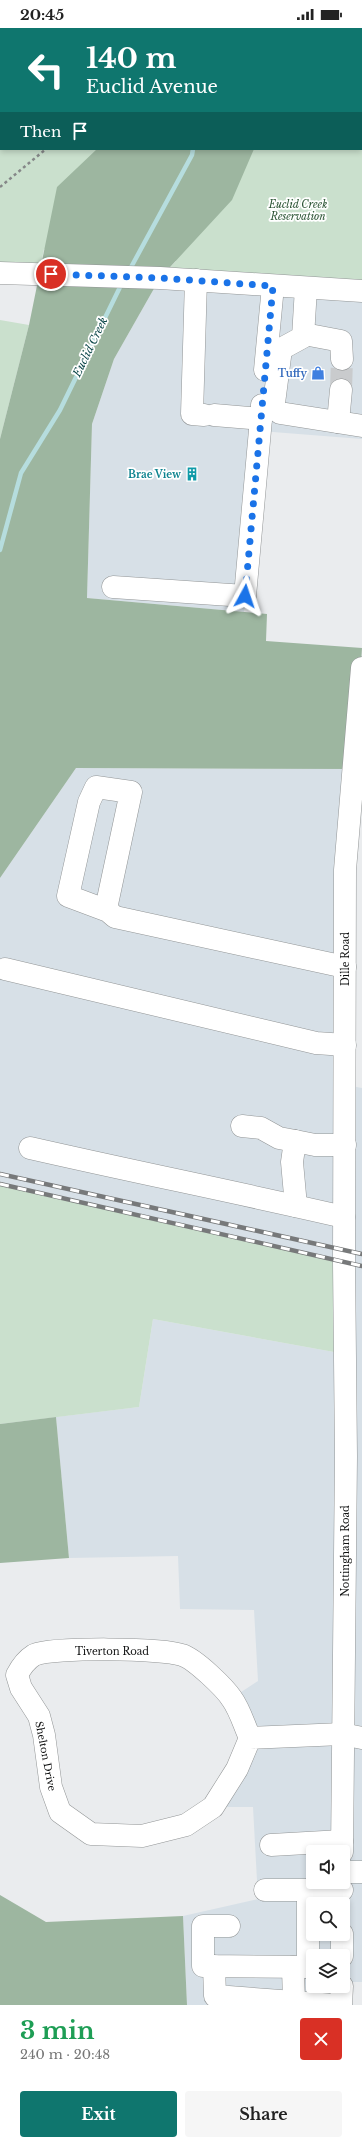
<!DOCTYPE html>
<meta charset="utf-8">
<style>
:root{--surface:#fff;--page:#f6f6f6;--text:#222;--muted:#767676;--accent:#0f766e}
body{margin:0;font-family:"Libre Baskerville",serif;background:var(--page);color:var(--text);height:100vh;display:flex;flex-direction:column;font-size:15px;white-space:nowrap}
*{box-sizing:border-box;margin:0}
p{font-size:13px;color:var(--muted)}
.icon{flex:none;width:22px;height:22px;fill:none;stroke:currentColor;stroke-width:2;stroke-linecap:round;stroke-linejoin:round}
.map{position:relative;height:1977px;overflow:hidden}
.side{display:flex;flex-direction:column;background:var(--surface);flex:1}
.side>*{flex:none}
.guide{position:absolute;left:0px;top:0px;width:362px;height:122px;box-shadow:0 2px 6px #0003;background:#0f766e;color:#fff;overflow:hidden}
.tools{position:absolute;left:306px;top:1817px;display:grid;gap:8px}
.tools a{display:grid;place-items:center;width:44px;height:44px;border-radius:4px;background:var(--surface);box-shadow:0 2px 6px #0003;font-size:20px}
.pin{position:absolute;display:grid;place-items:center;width:34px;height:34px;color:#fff;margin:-17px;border:2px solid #fff;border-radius:50%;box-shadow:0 1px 4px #0007}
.me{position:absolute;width:44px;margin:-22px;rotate:5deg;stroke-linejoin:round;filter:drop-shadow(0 0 3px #0008)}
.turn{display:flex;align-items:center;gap:14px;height:84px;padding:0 20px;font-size:18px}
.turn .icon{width:52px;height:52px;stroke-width:2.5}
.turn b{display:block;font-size:28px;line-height:34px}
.then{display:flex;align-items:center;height:38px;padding:0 20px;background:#0003;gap:8px;font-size:15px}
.round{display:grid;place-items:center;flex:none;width:42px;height:42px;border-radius:4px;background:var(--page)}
.head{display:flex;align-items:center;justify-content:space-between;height:68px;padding:0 20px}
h1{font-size:24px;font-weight:700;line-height:30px;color:#1e9e55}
.action{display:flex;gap:8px;margin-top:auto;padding:8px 20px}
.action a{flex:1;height:46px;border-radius:4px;background:var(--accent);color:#fff;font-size:16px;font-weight:700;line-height:46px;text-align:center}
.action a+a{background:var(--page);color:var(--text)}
.status{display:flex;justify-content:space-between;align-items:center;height:28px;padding:0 20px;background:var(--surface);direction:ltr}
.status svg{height:11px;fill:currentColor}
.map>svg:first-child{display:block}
</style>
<div class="status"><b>20:45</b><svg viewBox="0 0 49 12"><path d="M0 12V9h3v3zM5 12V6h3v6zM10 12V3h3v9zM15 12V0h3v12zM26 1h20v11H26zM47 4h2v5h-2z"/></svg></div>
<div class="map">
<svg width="362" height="1977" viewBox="0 0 362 1977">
<rect width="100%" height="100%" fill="#eaecee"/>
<g fill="#d7e0e7" fill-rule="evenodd">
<polygon points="160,250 362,263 362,411 260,403 244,584 87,570 92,396 114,331"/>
<path d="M76 740 354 741 346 1057 362 1060V1954H343V1928H313V1958H342L341 1977H187L183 1888 258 1871 253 1779H213L250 1710 232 1670 258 1653 254 1582 180 1581 178 1528 69 1530 56 1389 139 1379 153 1291 345 1326 344 1234 0 1156V850ZM313 1824H343V1854H313ZM313 1876H343V1906H313Z"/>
</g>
<g fill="#cae0cd" fill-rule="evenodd">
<path d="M0 0H362V263L160 250 176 233 44 221 39 246 0 245ZM1 1H361V121H1Z"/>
<polygon points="0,292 29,297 0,411"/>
<polygon points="0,1156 344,1234 345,1326 153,1291 139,1379 0,1396"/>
</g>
<g fill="#9db6a0">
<polygon points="83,0 249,0 249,1 84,1"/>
<polygon points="97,121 254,121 232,172 160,250 114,331 92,396 87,570 267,586 266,613 362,620 354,741 76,740 0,850 0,411 29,297 57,159"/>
<polygon points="56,1389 69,1530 0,1535 0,1396"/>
<polygon points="0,1867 46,1894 183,1888 187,1977 0,1977"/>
</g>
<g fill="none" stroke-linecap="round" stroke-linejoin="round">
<g stroke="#b6ddde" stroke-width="4.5">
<polyline points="166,0 167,1"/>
<polyline points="129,243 192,127 193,121"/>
<polyline points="0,522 21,445 60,382 122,255"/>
</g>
<polyline stroke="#c9cbcd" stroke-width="22" stroke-dasharray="22 11" stroke-linecap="butt" points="341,362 342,331"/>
<g stroke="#929596" stroke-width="23">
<g id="minor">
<polyline points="196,252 192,386 204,387"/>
<polyline points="306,260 303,309 281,321 274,375 275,381 280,385 362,398"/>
<polyline points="304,306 341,313 342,331"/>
<polyline points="265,342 273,258"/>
<polyline points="214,387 261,391 262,377"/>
<polyline points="338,394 341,362"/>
<polyline points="113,559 245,568 261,391"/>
<polyline points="108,883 68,868 89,774 96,759 131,764 107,876 108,883 115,889 345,939"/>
<polyline points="5,941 316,1015 345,1017"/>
<polyline points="242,1098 261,1100 279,1110 295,1113"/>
<path d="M30 1120C135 1144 240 1165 344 1189"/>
<polyline points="296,1178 292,1134 295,1113 315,1117 345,1117"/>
<path d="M250 1710 237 1741 213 1779 186 1797 142 1808 91 1806 60 1784 51 1759 44 1707 39 1688 21 1660 17 1647C21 1639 26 1632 34 1627 53 1619 163 1620 182 1627 195 1631 225 1660 232 1671 240 1682 244 1697 250 1710L342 1706 362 1710"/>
<polyline points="271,1817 342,1813"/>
<polyline points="342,1824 346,1428 344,1234 345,842 362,640"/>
<polyline points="343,1844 362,1844"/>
<polyline points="265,1862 342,1862"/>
<polyline points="229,1898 203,1898 203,1938 313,1939"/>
<polyline points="342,1928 342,1906"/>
<polyline points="214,1938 215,1968 335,1977"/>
<polyline points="293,1939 294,1975"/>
<polyline points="308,1939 308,1862"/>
<polyline points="341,1977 342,1958"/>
</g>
</g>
<g stroke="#929596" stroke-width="23">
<polyline id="major" points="0,245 160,250 362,263"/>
</g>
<g stroke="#858788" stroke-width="2.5" stroke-dasharray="3 3" stroke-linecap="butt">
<polyline points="55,0 55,1"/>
<polyline points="0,159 46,121"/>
</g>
<use href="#minor" stroke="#fff" stroke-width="22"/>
<use href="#major" stroke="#fff" stroke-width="22"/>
<g stroke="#77797a" stroke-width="4.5">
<g id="rail">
<polyline points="0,1146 362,1226"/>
<polyline points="0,1156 362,1238"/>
</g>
</g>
<use href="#rail" stroke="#fff" stroke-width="3" stroke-dasharray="9" stroke-linecap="butt"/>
</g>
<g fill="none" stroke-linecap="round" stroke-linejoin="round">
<polyline stroke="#1a73e8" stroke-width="7" stroke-dasharray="0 12.6" points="51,246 160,250 273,258 245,568"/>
</g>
<defs>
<g id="shop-bare" transform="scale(1.08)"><path d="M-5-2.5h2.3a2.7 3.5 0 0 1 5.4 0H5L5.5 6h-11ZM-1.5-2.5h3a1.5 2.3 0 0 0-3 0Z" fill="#3f7fe0" stroke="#fff" stroke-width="2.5" paint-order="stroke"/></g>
<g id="building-bare" transform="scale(1.08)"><path d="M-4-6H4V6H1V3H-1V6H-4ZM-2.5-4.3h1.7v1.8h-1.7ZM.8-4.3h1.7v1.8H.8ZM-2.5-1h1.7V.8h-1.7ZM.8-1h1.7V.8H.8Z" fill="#0f9aa8" stroke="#fff" stroke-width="2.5" paint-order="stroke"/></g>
</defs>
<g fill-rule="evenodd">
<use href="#shop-bare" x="318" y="345"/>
<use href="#building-bare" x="192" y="446"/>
</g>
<g text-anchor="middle" stroke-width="3.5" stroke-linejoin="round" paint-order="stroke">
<g font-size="10" font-style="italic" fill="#2a5333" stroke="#fff">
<text x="298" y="180">Euclid Creek<tspan x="298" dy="12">Reservation</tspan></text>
</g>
<g font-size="10" font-weight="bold" fill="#366cbe" stroke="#fff" text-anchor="end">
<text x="307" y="349">Tuffy</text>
</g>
<g font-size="10" font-weight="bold" fill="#0d838f" stroke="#fff" text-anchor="end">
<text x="181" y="450">Brae View</text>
</g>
<g font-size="10" fill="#101111" stroke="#fff">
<text transform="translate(345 931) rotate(-90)" y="4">Dille Road</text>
<text transform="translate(345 1523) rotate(-90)" y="4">Nottingham Road</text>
<text x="112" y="1627">Tiverton Road</text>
<text transform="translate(46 1728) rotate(79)" y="4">Shelton Drive</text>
</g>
<g font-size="11" font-style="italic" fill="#0c4749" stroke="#fff">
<text transform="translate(90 319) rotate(-64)" y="4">Euclid Creek</text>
</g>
</g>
</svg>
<div class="tools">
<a><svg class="icon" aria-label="sound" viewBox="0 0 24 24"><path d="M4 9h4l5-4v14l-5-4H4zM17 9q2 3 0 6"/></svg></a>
<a><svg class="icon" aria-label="search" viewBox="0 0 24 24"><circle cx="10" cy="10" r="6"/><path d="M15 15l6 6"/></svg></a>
<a><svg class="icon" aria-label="layers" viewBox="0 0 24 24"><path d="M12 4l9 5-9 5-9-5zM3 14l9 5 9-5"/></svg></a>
</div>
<div class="pin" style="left:51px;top:246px;background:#d93025"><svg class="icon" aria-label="arrive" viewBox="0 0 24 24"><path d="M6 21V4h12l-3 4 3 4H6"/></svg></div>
<svg class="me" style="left:245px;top:568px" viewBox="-20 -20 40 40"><path d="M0-17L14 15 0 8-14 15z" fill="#1a73e8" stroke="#fff" stroke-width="4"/></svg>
<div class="guide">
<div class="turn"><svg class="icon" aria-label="left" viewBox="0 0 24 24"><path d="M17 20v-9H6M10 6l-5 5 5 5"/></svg><div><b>140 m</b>Euclid Avenue</div></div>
<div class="then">Then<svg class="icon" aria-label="arrive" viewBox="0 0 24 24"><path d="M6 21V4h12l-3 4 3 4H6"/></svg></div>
</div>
</div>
<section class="side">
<div class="head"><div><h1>3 min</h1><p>240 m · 20:48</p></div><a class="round" style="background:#d93025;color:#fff"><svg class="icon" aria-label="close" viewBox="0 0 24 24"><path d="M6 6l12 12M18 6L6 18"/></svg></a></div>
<div class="action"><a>Exit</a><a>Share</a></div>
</section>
